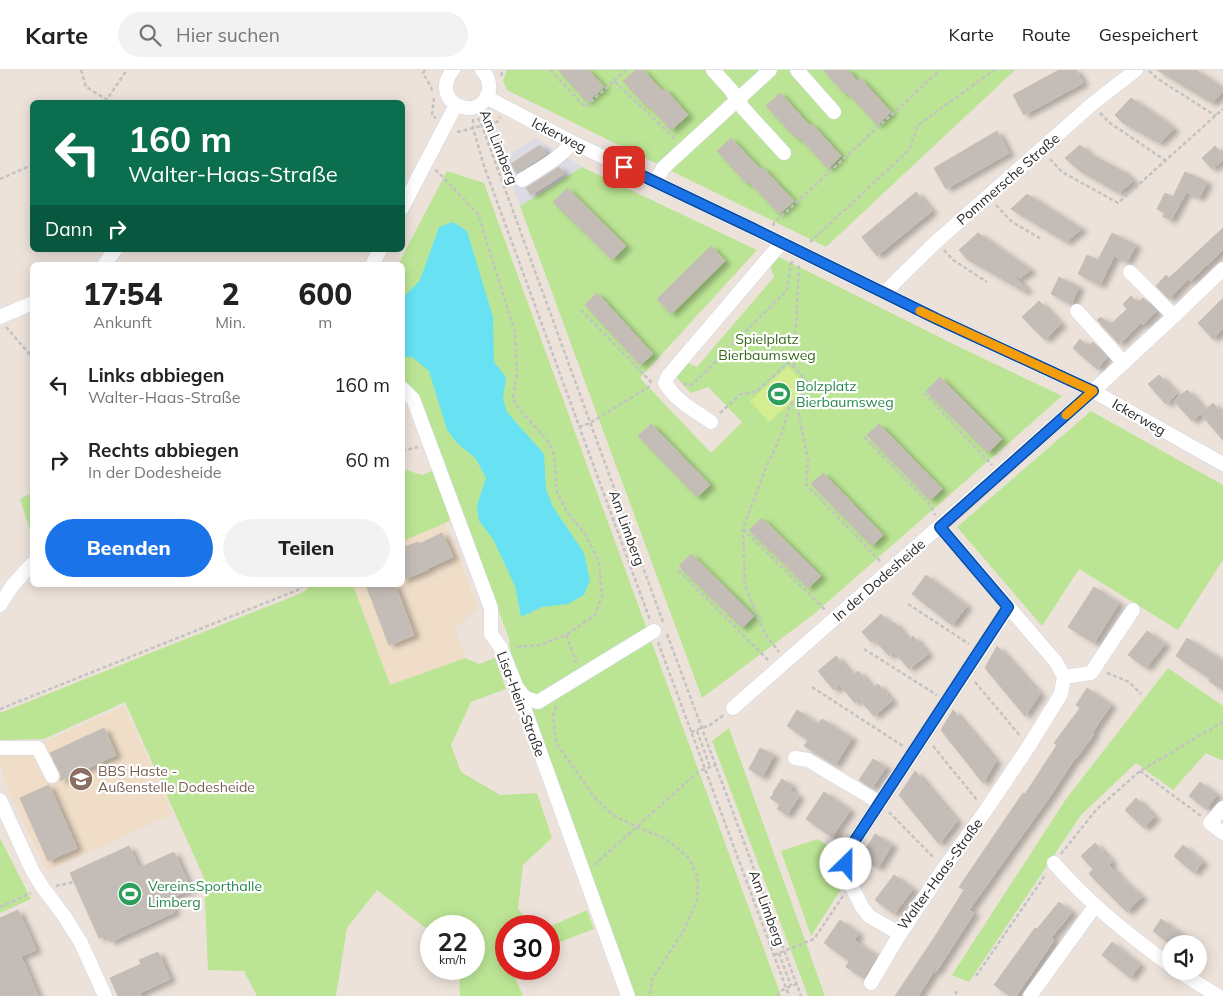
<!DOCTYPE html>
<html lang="de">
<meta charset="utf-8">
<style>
:root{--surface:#fff;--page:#f2f2f2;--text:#222;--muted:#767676;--line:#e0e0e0;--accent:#1a73e8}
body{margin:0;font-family:Mulish,sans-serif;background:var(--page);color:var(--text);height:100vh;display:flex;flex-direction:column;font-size:19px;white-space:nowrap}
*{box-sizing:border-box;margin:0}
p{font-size:16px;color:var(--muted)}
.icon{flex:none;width:28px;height:28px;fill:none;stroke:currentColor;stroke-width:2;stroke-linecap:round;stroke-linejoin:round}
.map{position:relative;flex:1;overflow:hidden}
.details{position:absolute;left:30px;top:192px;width:375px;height:325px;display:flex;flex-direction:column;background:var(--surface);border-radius:8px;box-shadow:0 2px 12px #0003}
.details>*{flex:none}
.hud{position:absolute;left:30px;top:30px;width:375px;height:152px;border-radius:8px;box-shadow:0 2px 12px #0003;background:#0b6e4f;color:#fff;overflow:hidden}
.buttons{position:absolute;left:1162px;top:865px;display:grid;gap:10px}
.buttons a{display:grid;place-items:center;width:45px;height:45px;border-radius:50%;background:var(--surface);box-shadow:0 2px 12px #0003;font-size:25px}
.speed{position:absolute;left:420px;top:845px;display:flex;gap:10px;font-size:25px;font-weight:700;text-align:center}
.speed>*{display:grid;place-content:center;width:65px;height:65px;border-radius:50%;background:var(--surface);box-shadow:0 2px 12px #0003;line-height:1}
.speed small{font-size:12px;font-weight:400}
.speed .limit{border:8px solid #d22;background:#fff;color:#111}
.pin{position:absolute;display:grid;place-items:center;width:42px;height:42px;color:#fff;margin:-21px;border-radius:10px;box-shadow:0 2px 8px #0006}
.me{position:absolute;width:55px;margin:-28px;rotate:23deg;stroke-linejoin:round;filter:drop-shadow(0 0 4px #0008)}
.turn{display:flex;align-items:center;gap:18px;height:105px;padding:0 15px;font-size:22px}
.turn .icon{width:65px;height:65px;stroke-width:2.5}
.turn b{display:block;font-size:35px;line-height:42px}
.then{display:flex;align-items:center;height:48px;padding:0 15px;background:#0003;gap:10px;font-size:19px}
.eta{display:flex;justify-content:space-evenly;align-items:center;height:85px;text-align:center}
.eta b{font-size:30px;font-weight:800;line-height:35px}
.cta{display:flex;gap:10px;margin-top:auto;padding:10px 15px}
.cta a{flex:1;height:58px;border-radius:30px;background:var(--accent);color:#fff;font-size:20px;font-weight:800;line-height:58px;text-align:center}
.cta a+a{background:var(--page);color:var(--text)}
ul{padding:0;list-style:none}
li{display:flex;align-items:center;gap:15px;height:75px;padding:0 15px}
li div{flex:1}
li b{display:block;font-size:19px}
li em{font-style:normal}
header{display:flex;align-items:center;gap:30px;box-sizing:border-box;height:70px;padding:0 25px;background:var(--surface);border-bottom:1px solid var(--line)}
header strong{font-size:24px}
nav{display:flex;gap:28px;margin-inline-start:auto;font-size:18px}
.search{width:350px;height:45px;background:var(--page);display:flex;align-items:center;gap:12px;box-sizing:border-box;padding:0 18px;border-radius:28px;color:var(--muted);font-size:19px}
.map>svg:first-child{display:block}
</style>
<header>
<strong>Karte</strong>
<div class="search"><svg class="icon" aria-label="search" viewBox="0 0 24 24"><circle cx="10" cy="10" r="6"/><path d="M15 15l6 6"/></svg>Hier suchen</div>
<nav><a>Karte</a><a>Route</a><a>Gespeichert</a></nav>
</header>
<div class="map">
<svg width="1223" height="926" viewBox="0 0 1223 926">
<defs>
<filter id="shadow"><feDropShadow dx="5.5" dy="3" stdDeviation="2.5" flood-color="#0004"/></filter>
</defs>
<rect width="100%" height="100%" fill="#ece2da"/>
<polygon fill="#dcdbe4" points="535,68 582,97 520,136 503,89"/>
<g fill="#efddc8">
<polygon points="445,452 478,538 455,558 465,588 390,616 353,515 402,515 403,471"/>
<polygon points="124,636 173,744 47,801 10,724 0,694 0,672 44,672"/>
</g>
<g fill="#bbe594">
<polygon points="507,0 1015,0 826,177 773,151 507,20 503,11"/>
<polygon points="582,97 757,180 640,308 711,383 742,352 708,317 691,323 676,307 688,293 697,297 774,207 770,196 779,187 949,272 1062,326 814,544 702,628 520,136"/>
<polygon points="447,101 484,113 781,926 633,926 510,582 509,569 463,443 445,453 403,471 403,399 422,405 446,395 417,324 403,310 402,195 398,195"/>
<polygon points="1091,341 1223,415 1223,490 1178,560 1079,499 1042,556 957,457"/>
<polygon points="32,423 32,459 30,460 20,429"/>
<polygon points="310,515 353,515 390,615 465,588 479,594 495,588 506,619 471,632 451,675 461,702 500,725 537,723 552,768 523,795 518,839 529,853 537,856 506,856 506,899 511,899 523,926 460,926 459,899 474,899 474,856 431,856 431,862 377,820 347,858 336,926 257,926 244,901 208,900 204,808 125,632 44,669 0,670 0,643 304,522"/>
<polygon points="1168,598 1223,636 1223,691 1206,683 1173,720 1136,693 1081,745 969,912 952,905 1066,729"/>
<polygon points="729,658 825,926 808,926 712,671"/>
<polygon points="0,768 31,829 0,843"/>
<polygon points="818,769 834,781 842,818 811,866 781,781"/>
<polygon points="587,840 594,859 549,876 549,857"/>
</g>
<polygon fill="#d3ed8f" points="788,296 808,317 769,352 750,331"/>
<polygon fill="#68e2f3" points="453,152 467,161 493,247 494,292 506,307 503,329 507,342 544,384 546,419 553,437 584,483 590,510 584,525 568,534 542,537 521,547 515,516 493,469 479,451 477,435 486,408 476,389 457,373 447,360 429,301 412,287 403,287 403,228 420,210 439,157"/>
<g fill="#c4bcb7" stroke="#c7beb4" filter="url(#shadow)">
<polygon points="558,0 588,0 604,17 587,32"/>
<polygon points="636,0 643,0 662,21 665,19 688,45 671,60 648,35 647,37 623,11"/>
<polygon points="823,0 848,0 857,11 860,8 891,42 877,55 847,22 845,24"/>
<polygon points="1059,0 1076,0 1083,13 1024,45 1013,25"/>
<polygon points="1157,0 1196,0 1223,18 1223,22 1212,33"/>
<polygon points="780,23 810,56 812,54 841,86 828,99 799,67 797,69 766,36"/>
<polygon points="1131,28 1162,49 1174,59 1159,73 1123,53 1115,45"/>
<polygon points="997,61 1009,83 946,119 934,98"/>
<polygon points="731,68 760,99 762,97 794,131 779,144 749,112 747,114 717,81"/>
<polygon points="540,75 546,84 517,103 511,94"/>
<polygon points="1080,75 1090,84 1124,102 1133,111 1119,123 1080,101 1065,88"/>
<polygon points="1215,76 1223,85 1223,90 1212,99 1202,88"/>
<polygon points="559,97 564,104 531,125 526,118"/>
<polygon points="1185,102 1207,112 1199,128 1186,122 1171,150 1163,147 1165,143 1157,139 1165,123 1173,127"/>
<polygon points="567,118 626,176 612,190 553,132"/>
<polygon points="916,122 932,141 877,186 862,167"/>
<polygon points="1027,124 1082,159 1066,172 1011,139"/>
<polygon points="1223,158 1223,180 1190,211 1188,209 1169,229 1156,216 1166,205 1169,208"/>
<polygon points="978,163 1031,200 1020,208 1013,205 1027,219 1025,222 967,189 959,180"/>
<polygon points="1112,163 1136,175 1127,192 1114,186 1100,215 1078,204 1087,185 1098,190"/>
<polygon points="711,176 725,191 671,244 657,229"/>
<polygon points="1059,207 1079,217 1071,234 1051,224"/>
<polygon points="597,223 653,284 640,295 585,235"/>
<polygon points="1131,226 1138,233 1143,228 1157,241 1143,255 1141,253 1119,274 1097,250 1101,247 1110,255 1127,239 1123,234"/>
<polygon points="1223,228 1223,259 1213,269 1198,253"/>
<polygon points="1039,231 1061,254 1045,270 1022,247"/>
<polygon points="1080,269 1088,277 1093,272 1107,287 1097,299 1073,278"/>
<polygon points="1159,305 1177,324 1166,334 1148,314"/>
<polygon points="940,307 1002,369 988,383 926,321"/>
<polygon points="1187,320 1205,340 1192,351 1174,331"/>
<polygon points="1213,333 1223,345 1223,370 1201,344"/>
<polygon points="651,354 710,415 697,427 638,366"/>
<polygon points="879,354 942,419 930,430 867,365"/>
<polygon points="823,403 883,465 872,476 811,414"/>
<polygon points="762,448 821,506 808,518 749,460"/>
<polygon points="442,463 453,487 428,498 429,499 402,510 402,478 418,472 419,474"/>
<polygon points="691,484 754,546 742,558 679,496"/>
<polygon points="926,505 967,536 952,555 912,524"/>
<polygon points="366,515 395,515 414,565 389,575"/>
<polygon points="1094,517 1119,533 1094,573 1068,557"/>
<polygon points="881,544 891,555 894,552 908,570 913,566 928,584 909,599 894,582 889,586 874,569 871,572 862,562"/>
<polygon points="1147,561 1165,574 1146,598 1128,585"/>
<polygon points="1187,568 1223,591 1223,620 1209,611 1210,609 1176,586"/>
<polygon points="997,576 1040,624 1025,646 985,598"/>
<polygon points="836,586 853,606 858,601 873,618 878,614 892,631 874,646 859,629 855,633 840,615 834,620 818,601"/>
<polygon points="1087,618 1111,635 1092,663 1094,664 1076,689 1075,688 1051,725 969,840 974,843 936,902 934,901 918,926 895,926 934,868 964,820 959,817 1023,723 1025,724 1057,675 1054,673 1080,638 1076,635"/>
<polygon points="797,640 818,654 822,649 852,668 835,695 804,676 808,670 787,656"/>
<polygon points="953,640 996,691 983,713 941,660"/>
<polygon points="104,658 116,685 60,711 61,706 60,703 50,683"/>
<polygon points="760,678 774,685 762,707 749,699"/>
<polygon points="873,689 886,697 872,718 859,710"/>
<polygon points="915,701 957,751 939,774 899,725"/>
<polygon points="782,709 792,716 790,720 799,726 787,745 777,739 780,734 770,728 774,723 773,722"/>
<polygon points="1200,712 1217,725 1206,739 1189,726"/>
<polygon points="49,715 77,778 48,791 20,728"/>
<polygon points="824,722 850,740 832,767 806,749"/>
<polygon points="1136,728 1155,747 1144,758 1125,740"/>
<polygon points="875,764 892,775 878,798 861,787"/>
<polygon points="1095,773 1112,792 1109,795 1126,813 1142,827 1127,842 1089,804 1093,799 1081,786"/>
<polygon points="1183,775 1203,792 1194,803 1174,786"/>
<polygon points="129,776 139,798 174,782 191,819 169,829 175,842 110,872 106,865 99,868 70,803"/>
<polygon points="894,805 913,819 894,844 875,830"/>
<polygon points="1059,832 1072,842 1051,868 1054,870 1016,926 1010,926 994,915 1035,858 1037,859"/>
<polygon points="18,840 36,880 21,886 38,926 0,926 0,848"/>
<polygon points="1161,849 1195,874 1170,874 1153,861"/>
<polygon points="840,850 859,864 854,870 877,886 863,908 846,897 849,891 824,873"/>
<polygon points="1112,872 1140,895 1130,908 1102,885"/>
<polygon points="158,882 170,909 140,923 141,926 118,926 110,908 141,894 139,890"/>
</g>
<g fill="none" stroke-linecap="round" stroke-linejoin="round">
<g stroke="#cfd6e3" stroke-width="15">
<g id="minor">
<path d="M453 0C427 33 481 55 489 21 490 13 488 6 482 0"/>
<polyline points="713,0 731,20 743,38 784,83"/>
<polyline points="797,0 834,42"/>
<polyline points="486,27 572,72 752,158 937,249 1093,321 1223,394"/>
<path d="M522 110C539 99 560 89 572 72"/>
<polyline points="656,112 663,98 770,0"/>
<polyline points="402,138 456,35"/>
<polyline points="104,195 115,180"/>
<polyline points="372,195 380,180"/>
<polyline points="1130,202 1174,246"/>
<polyline points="885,223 897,210 937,171 1091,35 1136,0"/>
<polyline points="1077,241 1124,293"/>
<polyline points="0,247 32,233"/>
<polyline points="402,318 413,329 491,538 491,564 501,578 517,618 628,926"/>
<path d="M711 352C694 340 676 331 665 313L668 306 782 172"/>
<polyline points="0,535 12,516 32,494"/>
<polyline points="1064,607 1091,603 1133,540"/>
<polyline points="519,620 525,628 538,632 654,561"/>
<polyline points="733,638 1093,321 1174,246 1223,199"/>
<polyline points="0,678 38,678 52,706"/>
<polyline points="795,688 808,690 880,733"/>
<polyline points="0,730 32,800 43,818 65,847 81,873 105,926"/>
<polyline points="1223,738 1210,753 1223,763"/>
<path d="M1054 793C1088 833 1129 865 1171 896"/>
<polyline points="900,864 869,846 862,837 851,815 845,794 848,781 1009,537"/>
<polyline points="1178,901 1218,926"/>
<polyline points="871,913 900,864 944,798 986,740 1029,676 1061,624 1064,607 1056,592 940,457"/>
<polyline points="1030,926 1095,836"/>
</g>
</g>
<g stroke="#c3c3c3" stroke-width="2.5" stroke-dasharray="4 2.5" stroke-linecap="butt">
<polyline points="81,0 86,17 111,32"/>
<polyline points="425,0 423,3 431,17 432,21"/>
<polyline points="550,0 585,37 614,11 676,70"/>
<polyline points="1149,1 1158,9 1216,46"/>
<polyline points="501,6 503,0"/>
<polyline points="614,11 626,0"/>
<polyline points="434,28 432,45 436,48"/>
<polyline points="105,32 127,0"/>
<polyline points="1100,43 1110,53 1166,91"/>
<polyline points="478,48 482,56 663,552"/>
<polyline points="473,49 473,58 484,96 650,550"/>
<polyline points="457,62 497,52 500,47"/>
<polyline points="1050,89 1062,102 1118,133 1223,39"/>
<polyline points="435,100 438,102 478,144 515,262 517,303 513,327 516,335 550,374 554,385 557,422 567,442 585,464 599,492 602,527 595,545 566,565 540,575 515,577"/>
<polyline points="0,109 32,95"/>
<polyline points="996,135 1011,151 1041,169"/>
<polyline points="773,156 774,153 940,0"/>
<polyline points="810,172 909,80 918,55 994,0"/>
<polyline points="944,180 953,190 987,212"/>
<polyline points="581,240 652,313"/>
<polyline points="6,257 32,287"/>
<polyline points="794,297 799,195"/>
<polyline points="683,314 692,315 787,220 791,193 793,191"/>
<polyline points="924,323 992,395"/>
<polyline points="796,330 808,390 806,414 881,492"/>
<polyline points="720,343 741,324 757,321 788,293 794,297 811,316 790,335 782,363 765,400 743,458 745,516 764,562 779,582"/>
<polyline points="579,357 590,353 652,315"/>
<polyline points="864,367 931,436 935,445"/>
<polyline points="402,381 418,377"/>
<polyline points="743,459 826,541"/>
<polyline points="678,500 769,591"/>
<polyline points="908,534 969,574"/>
<polyline points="667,564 801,926"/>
<polyline points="566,565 577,594"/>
<polyline points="658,572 789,926"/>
<polyline points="864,579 937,625"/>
<polyline points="1107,603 1129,612 1141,624"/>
<polyline points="975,612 1021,667"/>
<polyline points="812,617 903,676"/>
<polyline points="556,636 553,646 556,673 595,728 613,745 637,757 666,769 689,788 698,808 697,830 683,862 652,909 650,926"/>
<polyline points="0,639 300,519 303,515"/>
<polyline points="697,661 710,697"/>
<polyline points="691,662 710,655 724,645"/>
<polyline points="933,676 977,730"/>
<polyline points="1140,701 1201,746"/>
<polyline points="889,742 934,788"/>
<polyline points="1061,784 1096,740 1140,701 1223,652"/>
<polyline points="594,795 699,701 716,695"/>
<polyline points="56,816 74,812"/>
<polyline points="0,837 31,823"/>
<polyline points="779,883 791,916"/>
<polyline points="774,885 814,869 843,826"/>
<polyline points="976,906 1046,804"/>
<polyline points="955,921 958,926"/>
<path d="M777 926C781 919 789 917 797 914"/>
</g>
<use href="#minor" stroke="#fff" stroke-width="14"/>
</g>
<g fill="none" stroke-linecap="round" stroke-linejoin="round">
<g stroke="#114b97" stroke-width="12">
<polyline id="route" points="624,97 752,158 937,249 1093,321 940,457 1008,537 848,781 846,794"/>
</g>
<use href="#route" stroke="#1a73e8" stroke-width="9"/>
<polyline stroke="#f59e0b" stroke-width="9" points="920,241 1093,321 1066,345"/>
</g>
<defs>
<g id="stadium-disc" transform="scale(1.25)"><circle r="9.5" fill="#2e9e5b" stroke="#fff"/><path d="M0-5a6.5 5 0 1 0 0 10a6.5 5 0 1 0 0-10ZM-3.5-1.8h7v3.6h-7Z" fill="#fff"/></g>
<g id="school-disc" transform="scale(1.25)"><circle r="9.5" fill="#8d6e63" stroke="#fff"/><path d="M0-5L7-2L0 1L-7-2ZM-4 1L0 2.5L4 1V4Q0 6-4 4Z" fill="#fff"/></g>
</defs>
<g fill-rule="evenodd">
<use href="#stadium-disc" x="779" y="324"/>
<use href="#school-disc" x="81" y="709"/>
<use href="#stadium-disc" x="130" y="824"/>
</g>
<g text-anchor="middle" stroke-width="4.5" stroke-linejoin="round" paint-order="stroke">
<g font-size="14" fill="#292929" stroke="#fff">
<text transform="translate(559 65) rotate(27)" y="5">Ickerweg</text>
<text transform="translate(499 77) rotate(68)" y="5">Am Limberg</text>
<text transform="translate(1008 109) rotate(-41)" y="5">Pommersche Straße</text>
<text transform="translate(1139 347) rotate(30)" y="5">Ickerweg</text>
<text transform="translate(627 458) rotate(70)" y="5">Am Limberg</text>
<text transform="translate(879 510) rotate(-41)" y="5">In der Dodesheide</text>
<text transform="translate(521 634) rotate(69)" y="5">Lisa-Hein-Straße</text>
<text transform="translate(940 804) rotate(-54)" y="5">Walter-Haas-Straße</text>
<text transform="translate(767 838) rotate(70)" y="5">Am Limberg</text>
</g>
<g font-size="14" fill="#336917" stroke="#fff">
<text x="767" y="274">Spielplatz<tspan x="767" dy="16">Bierbaumsweg</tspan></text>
</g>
<g font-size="14" fill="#27864d" stroke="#fff" text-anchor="start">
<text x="796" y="321">Bolzplatz<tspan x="796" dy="16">Bierbaumsweg</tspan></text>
<text x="148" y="821">VereinsSporthalle<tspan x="148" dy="16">Limberg</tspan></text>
</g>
<g font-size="14" fill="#785e54" stroke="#fff" text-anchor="start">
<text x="98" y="706">BBS Haste -<tspan x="98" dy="16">Außenstelle Dodesheide</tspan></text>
</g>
</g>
</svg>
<div class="buttons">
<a><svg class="icon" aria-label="sound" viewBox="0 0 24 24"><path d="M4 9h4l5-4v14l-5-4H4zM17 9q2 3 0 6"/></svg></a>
</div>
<div class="speed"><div>22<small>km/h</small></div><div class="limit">30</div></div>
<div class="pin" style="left:624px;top:97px;background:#d93025"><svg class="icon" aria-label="arrive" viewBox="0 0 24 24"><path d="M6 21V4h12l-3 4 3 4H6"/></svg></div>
<svg class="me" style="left:846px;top:794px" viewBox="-20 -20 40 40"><circle r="19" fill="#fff"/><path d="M0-13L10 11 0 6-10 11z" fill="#1a73e8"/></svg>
<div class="hud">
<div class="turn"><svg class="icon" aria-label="left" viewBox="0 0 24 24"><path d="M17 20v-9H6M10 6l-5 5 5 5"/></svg><div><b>160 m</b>Walter-Haas-Straße</div></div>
<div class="then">Dann<svg class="icon" aria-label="right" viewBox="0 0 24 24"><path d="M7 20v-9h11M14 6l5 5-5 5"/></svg></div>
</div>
<section class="details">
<div class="eta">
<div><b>17:54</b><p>Ankunft</p></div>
<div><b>2</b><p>Min.</p></div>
<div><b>600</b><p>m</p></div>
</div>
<ul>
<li><svg class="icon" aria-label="left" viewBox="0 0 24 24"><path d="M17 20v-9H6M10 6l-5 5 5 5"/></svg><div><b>Links abbiegen</b><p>Walter-Haas-Straße</p></div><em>160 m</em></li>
<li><svg class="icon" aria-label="right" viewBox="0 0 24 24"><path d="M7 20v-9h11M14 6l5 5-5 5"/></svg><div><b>Rechts abbiegen</b><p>In der Dodesheide</p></div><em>60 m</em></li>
</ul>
<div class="cta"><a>Beenden</a><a>Teilen</a></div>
</section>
</div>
